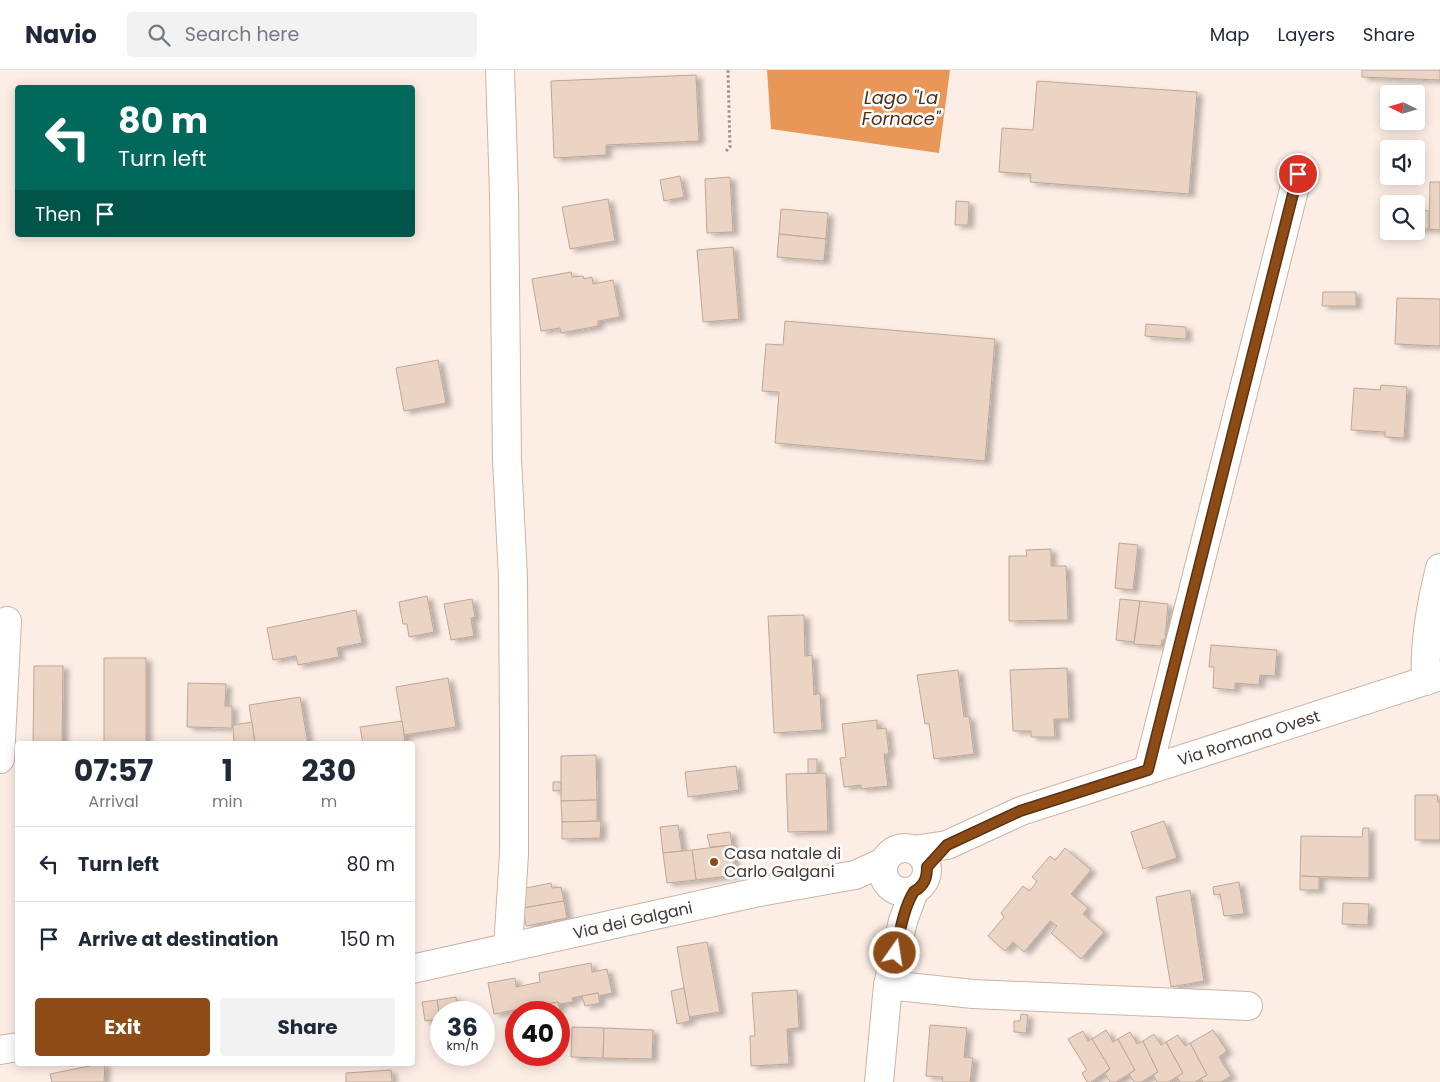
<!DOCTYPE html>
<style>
:root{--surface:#fff;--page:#f2f2f3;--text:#1f2937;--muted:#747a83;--line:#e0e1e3;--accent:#8d4c16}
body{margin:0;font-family:Poppins,sans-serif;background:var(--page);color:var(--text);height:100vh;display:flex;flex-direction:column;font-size:19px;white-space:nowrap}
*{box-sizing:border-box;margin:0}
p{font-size:16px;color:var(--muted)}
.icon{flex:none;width:28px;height:28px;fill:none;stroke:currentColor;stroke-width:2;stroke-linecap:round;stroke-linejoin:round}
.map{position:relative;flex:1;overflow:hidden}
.drawer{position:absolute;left:15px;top:671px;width:400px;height:325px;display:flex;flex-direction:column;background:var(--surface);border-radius:5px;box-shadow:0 2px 12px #0003}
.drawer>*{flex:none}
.top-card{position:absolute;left:15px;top:15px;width:400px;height:152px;border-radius:5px;box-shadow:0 2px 12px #0003;background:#00695c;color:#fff;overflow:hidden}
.needle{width:32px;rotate:275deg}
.tools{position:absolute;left:1380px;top:15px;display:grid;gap:10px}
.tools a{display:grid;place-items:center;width:45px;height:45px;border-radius:5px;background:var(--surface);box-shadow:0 2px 12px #0003;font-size:25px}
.speed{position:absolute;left:430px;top:931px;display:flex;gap:10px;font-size:25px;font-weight:700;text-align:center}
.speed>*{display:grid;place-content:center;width:65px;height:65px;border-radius:50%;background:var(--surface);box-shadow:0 2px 12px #0003;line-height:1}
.speed small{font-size:12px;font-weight:400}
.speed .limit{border:8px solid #d22;background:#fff;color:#111}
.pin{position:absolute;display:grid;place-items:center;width:42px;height:42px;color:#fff;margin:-21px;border:2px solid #fff;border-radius:50%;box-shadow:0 1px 5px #0007}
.me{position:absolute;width:55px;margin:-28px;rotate:13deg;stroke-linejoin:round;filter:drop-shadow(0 0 4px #0008)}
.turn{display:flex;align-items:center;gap:18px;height:105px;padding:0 20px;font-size:22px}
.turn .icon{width:65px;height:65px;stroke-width:2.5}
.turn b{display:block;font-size:35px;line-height:42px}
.then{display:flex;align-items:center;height:48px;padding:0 20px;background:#0003;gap:10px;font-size:19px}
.eta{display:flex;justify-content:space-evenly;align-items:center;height:85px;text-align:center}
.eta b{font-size:30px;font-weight:700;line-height:35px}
.action{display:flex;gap:10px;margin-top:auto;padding:10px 20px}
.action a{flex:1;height:58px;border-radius:5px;background:var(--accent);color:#fff;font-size:20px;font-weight:700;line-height:58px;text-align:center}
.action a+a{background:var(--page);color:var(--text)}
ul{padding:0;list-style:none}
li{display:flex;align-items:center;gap:15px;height:75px;padding:0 20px;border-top:1px solid var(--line)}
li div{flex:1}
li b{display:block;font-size:19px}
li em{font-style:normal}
header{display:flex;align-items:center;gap:30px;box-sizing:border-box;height:70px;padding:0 25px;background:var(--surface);border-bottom:1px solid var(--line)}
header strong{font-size:24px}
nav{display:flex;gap:28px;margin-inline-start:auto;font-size:18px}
.search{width:350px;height:45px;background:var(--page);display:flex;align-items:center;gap:12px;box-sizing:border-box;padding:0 18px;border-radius:5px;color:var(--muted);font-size:19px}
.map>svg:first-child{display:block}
</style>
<header>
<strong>Navio</strong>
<div class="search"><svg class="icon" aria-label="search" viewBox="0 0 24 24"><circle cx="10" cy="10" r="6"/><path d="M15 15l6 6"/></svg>Search here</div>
<nav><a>Map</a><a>Layers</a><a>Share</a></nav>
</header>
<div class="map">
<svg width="1440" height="1012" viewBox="0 0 1440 1012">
<defs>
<filter id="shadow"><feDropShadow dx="5.5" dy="3" stdDeviation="2.5" flood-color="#0004"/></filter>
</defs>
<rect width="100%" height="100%" fill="#fdeee5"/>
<polygon fill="#e99659" points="767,0 950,0 939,83 771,59"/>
<g fill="#ebd4c4" stroke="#bea798" filter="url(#shadow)">
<polygon points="1362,0 1440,0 1440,10 1362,7"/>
<polygon points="696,5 699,71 606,75 606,85 554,88 551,11"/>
<polygon points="1037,11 1197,22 1189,124 1030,112 1031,104 999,102 1002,58 1033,60"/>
<polygon points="680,106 684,127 664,131 660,110"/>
<polygon points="730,107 733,162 707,163 705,109"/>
<polygon points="1430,112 1440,112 1440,160 1429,159"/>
<polygon points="608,129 615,171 570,179 562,137"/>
<polygon points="956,131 969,132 968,155 955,155"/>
<polygon points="781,139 828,143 826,169 779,164"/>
<polygon points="1416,140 1429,141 1429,159 1416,159"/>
<polygon points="779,164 826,169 824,191 777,187"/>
<polygon points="733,177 739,249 703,252 697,180"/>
<polygon points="571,202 572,207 583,206 584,209 592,207 593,214 613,210 620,247 598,251 598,256 561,263 560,258 541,261 532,209"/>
<polygon points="1323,222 1356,222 1356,236 1322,236"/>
<polygon points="1397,228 1440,229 1440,276 1395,274"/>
<polygon points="785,251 995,269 985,391 775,373 779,322 762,321 766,274 783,275"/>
<polygon points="1146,254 1186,257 1186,269 1145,266"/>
<polygon points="438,290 446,333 404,341 396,298"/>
<polygon points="1381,315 1407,317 1404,368 1385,367 1385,362 1351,360 1354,318 1380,320"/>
<polygon points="1119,473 1138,475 1133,520 1115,518"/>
<polygon points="1051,479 1051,496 1066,496 1068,550 1009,551 1009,486 1027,486 1026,480"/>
<polygon points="427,526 434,562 409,567 407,554 403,554 399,532"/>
<polygon points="472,529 475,547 471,548 474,566 451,570 444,534"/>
<polygon points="1120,529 1140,531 1134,572 1116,570"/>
<polygon points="1140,531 1168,534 1165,570 1162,570 1161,576 1134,574"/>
<polygon points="356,540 362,573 337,578 339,587 298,595 296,586 273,590 267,558"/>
<polygon points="804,545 805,586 812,585 814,625 820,623 822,660 774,663 768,546"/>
<polygon points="1211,575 1277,580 1275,606 1260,605 1259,615 1235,613 1235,620 1213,618 1214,597 1209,597"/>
<rect x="104" y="588" width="42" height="86"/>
<polygon points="34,596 63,596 62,674 33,674"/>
<polygon points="1067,598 1069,649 1054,649 1055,667 1031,667 1031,661 1013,661 1010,600"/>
<polygon points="958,600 964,647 969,646 974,684 934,689 929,653 925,654 917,605"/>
<polygon points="448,608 456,657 404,665 396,617"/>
<polygon points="188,613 226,614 225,636 232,636 232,658 187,657"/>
<polygon points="300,627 308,674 255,674 249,635"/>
<polygon points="877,650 877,659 886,658 889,684 884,684 888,716 861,719 861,715 844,717 840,688 846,687 842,654"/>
<polygon points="402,651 405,671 388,674 363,674 360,657"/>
<polygon points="252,652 255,674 234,674 233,655"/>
<polygon points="596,685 597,730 561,731 561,686"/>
<polygon points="808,689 817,689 817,703 808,704"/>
<polygon points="736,696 739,720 688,727 685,702"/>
<polygon points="826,703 828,761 788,762 786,704"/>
<polygon points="553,712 561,712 561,720 553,721"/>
<polygon points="1415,725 1437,725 1438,732 1440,732 1440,770 1415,770"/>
<polygon points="597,730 597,751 562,752 561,731"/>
<polygon points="601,751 600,768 562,769 562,752"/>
<polygon points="1164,751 1177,788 1143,799 1131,762"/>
<polygon points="678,755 682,781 663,783 660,757"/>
<polygon points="1363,758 1369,758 1369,808 1300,806 1301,766 1362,767"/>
<polygon points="730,762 732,775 710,777 707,765"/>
<polygon points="732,775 735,805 696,810 692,780"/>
<polygon points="1065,778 1091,800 1071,824 1088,838 1083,844 1104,862 1081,889 1051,863 1057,856 1050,851 1024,882 1013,872 1005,881 988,866 1004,847 1001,843 1023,816 1030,821 1037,811 1032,807 1050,786 1055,790"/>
<polygon points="692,780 696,810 667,813 663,783"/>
<polygon points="1300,806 1319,807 1319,820 1300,820"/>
<polygon points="1239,812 1244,844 1224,846 1220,824 1214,825 1213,817"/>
<polygon points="551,813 552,818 561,817 564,831 523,838 521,819"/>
<polygon points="1190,820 1204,911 1171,917 1156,827"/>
<polygon points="564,831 567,848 526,856 523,838"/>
<polygon points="1343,833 1369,834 1368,855 1342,854"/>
<polygon points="707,872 720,942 689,947 677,877"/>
<polygon points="591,893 592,902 607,899 612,923 599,926 598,923 582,926 572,928 573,932 559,934 558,932 532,937 533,939 521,942 520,939 494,944 488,913 515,908 516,917 540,912 539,903"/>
<polygon points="684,918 690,951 677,954 671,921"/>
<polygon points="797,920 799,958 787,959 789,994 751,996 750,966 755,966 752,923"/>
<polygon points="598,923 600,933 585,936 582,926"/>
<polygon points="456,927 458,941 441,942 439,944 437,930"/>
<polygon points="437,930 440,949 425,951 422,932"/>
<polygon points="558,932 560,939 548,941 546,934"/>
<polygon points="1021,944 1028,945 1026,963 1014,962 1014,951 1020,951"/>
<polygon points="930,955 967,958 964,987 973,988 970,1012 942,1012 943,1007 926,1006"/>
<polygon points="572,957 604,958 603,988 571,987"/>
<polygon points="604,958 653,960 652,989 603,988"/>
<polygon points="1106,960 1113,972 1118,969 1135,1000 1116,1012 1110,1012 1105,1004 1110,999 1092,969"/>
<polygon points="1213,960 1227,981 1219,987 1231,1006 1221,1012 1203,1012 1201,1008 1207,1005 1190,973"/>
<polygon points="1083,961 1088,971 1092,969 1110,999 1091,1012 1087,1012 1082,1003 1087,1000 1068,969"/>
<polygon points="1130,962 1137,974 1143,971 1158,1002 1141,1012 1134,1012 1129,1004 1135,1000 1118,969"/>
<polygon points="1154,964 1161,975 1166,972 1183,1003 1168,1012 1157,1012 1153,1005 1158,1002 1143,971"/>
<polygon points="1178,965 1185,976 1190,973 1207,1005 1195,1012 1180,1012 1177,1007 1183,1003 1166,972"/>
<polygon points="99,994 105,994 104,1012 52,1012 50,1004"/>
<polygon points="391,1000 392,1012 346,1012 346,1003"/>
</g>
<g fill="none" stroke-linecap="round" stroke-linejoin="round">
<g stroke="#cbb4a5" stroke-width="30">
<g id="minor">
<polyline points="500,0 504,124 507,389 513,508 514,659 514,784 508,878"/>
<path d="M1426 611C1424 572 1431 535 1440 498"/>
<polyline points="0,689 7,551"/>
<polyline points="1148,700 1298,104"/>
<circle cx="905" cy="800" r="22"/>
<path id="s1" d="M914 780 947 775 1021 741 1440 606"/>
<path id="s2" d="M412 899 754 823 855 805 884 792"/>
<polyline points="888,915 973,924 1248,936"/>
<polyline points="0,980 18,977"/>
<polyline points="879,1012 888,915 903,851 914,821"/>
</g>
</g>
<polyline stroke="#9f938b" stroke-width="3" stroke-dasharray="2.5 2.5" stroke-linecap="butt" points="726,81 730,77 728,0"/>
<use href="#minor" stroke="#fff" stroke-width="28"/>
</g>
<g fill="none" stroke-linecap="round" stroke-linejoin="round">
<g stroke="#5c310e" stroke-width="12">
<path id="route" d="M895 883C900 863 903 840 913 823 915 819 916 821 919 818 926 812 927 805 927 797L947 775 1020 741 1148 700 1298 104"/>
</g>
<use href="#route" stroke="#8d4c16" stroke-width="9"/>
</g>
<circle fill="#8d4c16" stroke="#fff" stroke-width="2" cx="714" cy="792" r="5"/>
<g text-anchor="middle" stroke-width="5" stroke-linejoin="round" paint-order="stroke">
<g font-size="16" fill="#423932" stroke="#fff">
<text dy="6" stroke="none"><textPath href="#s1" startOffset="354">Via Romana Ovest</textPath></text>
<text dy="6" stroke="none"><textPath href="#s2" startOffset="226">Via dei Galgani</textPath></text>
</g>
<g font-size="16" fill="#423932" stroke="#fff" text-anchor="start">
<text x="724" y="789">Casa natale di<tspan x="724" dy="18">Carlo Galgani</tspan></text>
</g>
<g font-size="18" font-style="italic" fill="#512f15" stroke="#fff">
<text x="901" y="34">Lago "La<tspan x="901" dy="21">Fornace"</tspan></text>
</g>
</g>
</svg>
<div class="tools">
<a><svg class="needle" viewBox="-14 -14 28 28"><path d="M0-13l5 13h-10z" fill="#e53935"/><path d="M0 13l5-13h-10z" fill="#747a83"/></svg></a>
<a><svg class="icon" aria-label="sound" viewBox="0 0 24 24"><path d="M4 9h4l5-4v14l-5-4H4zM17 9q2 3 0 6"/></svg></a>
<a><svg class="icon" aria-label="search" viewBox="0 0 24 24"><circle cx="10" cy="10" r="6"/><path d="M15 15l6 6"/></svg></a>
</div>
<div class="speed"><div>36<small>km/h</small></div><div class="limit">40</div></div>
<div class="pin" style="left:1298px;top:104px;background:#d93025"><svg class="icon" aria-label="arrive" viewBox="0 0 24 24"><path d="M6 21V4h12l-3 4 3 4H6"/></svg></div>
<svg class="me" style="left:895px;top:883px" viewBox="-20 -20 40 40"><circle r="17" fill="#8d4c16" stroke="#fff" stroke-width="3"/><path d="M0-11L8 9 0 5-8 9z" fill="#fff"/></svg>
<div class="top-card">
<div class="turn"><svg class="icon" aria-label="left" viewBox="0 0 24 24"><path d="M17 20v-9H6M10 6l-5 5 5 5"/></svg><div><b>80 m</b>Turn left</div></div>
<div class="then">Then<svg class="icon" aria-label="arrive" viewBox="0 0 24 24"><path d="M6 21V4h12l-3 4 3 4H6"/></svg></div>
</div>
<section class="drawer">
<div class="eta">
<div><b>07:57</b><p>Arrival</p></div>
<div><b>1</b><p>min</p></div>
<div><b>230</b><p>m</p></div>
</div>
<ul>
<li><svg class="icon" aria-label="left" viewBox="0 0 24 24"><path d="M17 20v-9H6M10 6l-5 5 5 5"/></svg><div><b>Turn left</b></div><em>80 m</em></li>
<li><svg class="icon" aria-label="arrive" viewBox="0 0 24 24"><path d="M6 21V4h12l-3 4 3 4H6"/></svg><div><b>Arrive at destination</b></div><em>150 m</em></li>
</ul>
<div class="action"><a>Exit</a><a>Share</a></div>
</section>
</div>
